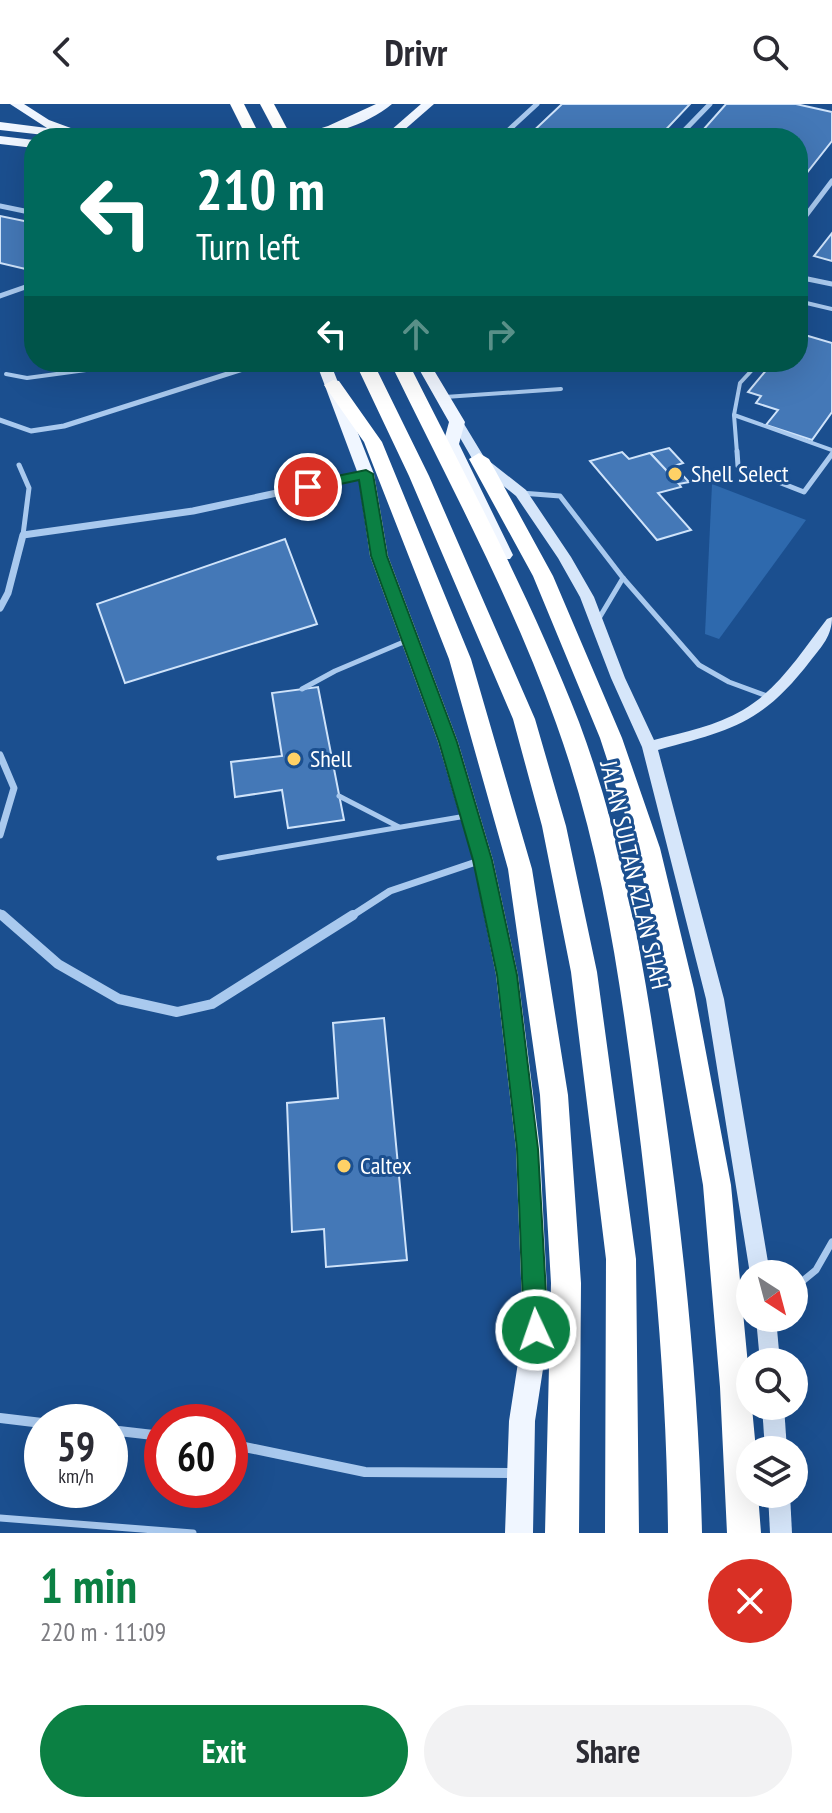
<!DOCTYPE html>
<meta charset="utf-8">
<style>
:root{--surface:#fff;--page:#f2f2f3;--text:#2b2b33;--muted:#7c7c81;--accent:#0b8043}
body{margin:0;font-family:"PT Sans Narrow",sans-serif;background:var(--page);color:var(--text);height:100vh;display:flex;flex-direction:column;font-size:30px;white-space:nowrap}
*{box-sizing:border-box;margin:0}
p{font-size:26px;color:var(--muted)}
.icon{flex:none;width:44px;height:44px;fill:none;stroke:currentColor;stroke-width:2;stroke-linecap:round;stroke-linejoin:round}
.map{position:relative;height:1429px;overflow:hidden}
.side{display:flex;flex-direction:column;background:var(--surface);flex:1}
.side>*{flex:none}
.banner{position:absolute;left:24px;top:24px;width:784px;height:244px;border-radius:32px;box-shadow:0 8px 32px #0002;background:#00695c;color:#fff;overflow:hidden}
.needle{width:52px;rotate:144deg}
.tools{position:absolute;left:736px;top:1156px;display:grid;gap:16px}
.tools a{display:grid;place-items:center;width:72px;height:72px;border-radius:50%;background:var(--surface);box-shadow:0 8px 32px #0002;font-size:40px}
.speed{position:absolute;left:24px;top:1300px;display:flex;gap:16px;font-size:40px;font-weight:700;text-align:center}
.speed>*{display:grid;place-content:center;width:104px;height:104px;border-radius:50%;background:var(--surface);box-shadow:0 8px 32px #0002;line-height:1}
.speed small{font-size:20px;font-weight:400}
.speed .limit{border:12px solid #d22;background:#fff;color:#111}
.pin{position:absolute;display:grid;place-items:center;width:68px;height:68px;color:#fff;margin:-34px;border:4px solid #fff;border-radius:50%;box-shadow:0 2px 8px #0007}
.me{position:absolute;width:88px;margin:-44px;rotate:357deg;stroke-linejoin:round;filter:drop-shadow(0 0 6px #0008)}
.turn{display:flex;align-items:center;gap:28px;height:168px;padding:0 40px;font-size:36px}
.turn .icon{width:104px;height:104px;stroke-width:2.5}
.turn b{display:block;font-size:56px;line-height:68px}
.lanes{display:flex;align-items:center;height:76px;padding:0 40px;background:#0003;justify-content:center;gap:40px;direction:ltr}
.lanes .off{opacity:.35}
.round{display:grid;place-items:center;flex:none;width:84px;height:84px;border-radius:42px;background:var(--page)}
.overview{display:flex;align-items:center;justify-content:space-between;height:136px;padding:0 40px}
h1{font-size:48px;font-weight:600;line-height:60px;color:var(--accent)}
.action{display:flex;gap:16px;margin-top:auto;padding:16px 40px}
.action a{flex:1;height:92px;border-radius:48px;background:var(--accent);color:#fff;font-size:32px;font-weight:600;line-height:92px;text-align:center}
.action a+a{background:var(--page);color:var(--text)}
header{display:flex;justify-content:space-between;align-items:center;height:104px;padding:0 40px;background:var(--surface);font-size:36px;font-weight:600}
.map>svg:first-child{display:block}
</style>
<header><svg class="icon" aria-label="back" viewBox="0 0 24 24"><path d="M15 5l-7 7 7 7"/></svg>Drivr<svg class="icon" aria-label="search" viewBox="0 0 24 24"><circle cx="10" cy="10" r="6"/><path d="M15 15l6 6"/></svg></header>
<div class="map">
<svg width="832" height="1429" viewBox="0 0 832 1429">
<rect width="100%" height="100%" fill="#1b4f8f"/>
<polygon fill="#2e69ad" points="712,380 806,416 719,535 705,530"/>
<g fill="#4478b7" stroke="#cfe3fa" stroke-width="2">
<polygon points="562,0 690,0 658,34 526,34"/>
<polygon points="726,0 796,0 832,8 832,37 798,80 798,34 696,34"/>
<polygon points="0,112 34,119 34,167 0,159"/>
<polygon points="832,129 832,157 814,152"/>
<polygon points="798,229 832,239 832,308 812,336 766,321 778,306 756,299 761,292 748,288 773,258 798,258"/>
<polygon points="669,344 683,359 674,362 689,378 679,380 650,349"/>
<polygon points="622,348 629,355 650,349 679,380 681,383 658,389 691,426 657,436 590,357"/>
<polygon points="285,435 317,520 125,579 97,500"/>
<polygon points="318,583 344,716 288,724 282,686 235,693 231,658 282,652 272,589"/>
<polygon points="384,914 407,1156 326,1163 324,1125 292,1128 287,999 338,994 333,919"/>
</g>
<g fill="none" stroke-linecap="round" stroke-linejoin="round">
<g stroke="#a9c9ee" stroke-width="4">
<polyline points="798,197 832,205"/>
<polyline points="752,258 753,265 740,279 734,311 832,346"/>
<polyline points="6,270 27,274 145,258"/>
<polyline points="445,293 561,285"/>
<polyline points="734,311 737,349"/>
</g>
<g stroke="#a9c9ee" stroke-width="5">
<polyline points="737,347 738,362 804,388 832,350"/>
<polyline points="19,361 29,384 23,431"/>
<polyline points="521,389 560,392 623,474 699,561 729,578 770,593"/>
<polyline points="598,516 623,474"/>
<polyline points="302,585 335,567 406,537"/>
<polyline points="339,692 399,723"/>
<polyline points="219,754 466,712"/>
</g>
<g stroke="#a9c9ee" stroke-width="7">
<polyline points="794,1184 816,1166 832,1138"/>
<polyline points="0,1414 193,1429"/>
</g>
<g stroke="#a9c9ee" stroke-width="5">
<polyline points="500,34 537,0"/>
<polyline points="677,34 710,0"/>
<polyline points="0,102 34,109"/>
<polyline points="798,122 832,77"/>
<polyline points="798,173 832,180"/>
<polyline points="0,192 34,180"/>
<polyline points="0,316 31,327 64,322 265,258"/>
</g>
<g stroke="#a9c9ee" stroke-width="7">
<polyline points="0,504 8,489 23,431 193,407 366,370"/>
<polyline points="0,651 14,684 0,731"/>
<polyline points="0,809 4,813"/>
<polyline points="350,813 390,787 482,756"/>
</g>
<g stroke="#a9c9ee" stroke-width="10">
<polyline points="2,811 58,860 119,895 177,908 212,900 353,811"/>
<polyline points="0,1314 42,1319"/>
<polyline points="110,1326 162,1332"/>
<polyline points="230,1340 365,1368 515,1369"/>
</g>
<g fill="#d6e6fa" fill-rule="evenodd">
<path d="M457 314 461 315 484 353 526 386 571 453 594 493 625 574 654 636C684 628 716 622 743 606 779 585 802 547 827 515L832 513C832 532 822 542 811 556 762 620 732 626 658 646L724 895 770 1170H750L706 895 642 643 611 574 580 493 558 454 516 392 474 358 451 318Z"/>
<polygon points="756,1214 776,1214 780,1258 760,1258"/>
<polygon points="762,1302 784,1302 787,1346 765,1346"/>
<polygon points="768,1390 790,1390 792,1429 770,1429"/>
</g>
<g fill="#f0f6ff" fill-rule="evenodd">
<polygon points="10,0 24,0 49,16 98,34 80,34 59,27 53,32 0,26 0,18 47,24"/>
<path d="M376 0H392C366 22 323 34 290 34L328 22Z"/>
<polygon points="421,0 434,0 395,34 382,34"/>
<polygon points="0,32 34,36 34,44 0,40"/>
<polygon points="316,258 330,258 374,370 388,452 458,638 493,756 518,871 540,1045 549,1226 535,1317 533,1429 505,1429 509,1317 523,1226 516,1045 496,871 473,756 438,638 370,452 358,370"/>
<polygon points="415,258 429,258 465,318 459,340 513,451 510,455 498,455 495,451 443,340 449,318"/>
</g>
<g fill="#fff" fill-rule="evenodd">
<polygon points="230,0 244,0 261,34 247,34"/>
<polygon points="260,0 274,0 292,34 278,34"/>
<polygon points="355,258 373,258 429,372 535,615 566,722 597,868 636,1155 639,1429 605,1429 606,1155 571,868 542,722 513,615 409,372"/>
<path d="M390 258H408C468 377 531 494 579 618 625 741 646 872 664 1001 684 1143 699 1286 702 1429H668C667 1286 654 1144 636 1002 620 873 601 743 556 619 512 495 448 377 390 258Z"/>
<polygon points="333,276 339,277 382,338 471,555 532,765 568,991 581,1179 579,1429 545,1429 551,1179 540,991 508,765 449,555 364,338 324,281"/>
<polygon points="479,349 489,355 553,472 622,634 660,744 694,885 731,1081 756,1346 750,1346 750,1390 758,1390 761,1429 727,1429 720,1283 703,1081 668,885 636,744 600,634 533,472 469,355"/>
</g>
</g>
<polygon fill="#0b8043" stroke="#07532c" stroke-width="2" points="366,366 373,370 387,452 457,638 492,756 517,871 538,1045 548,1226 545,1234 536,1238 528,1234 524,1226 517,1045 497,871 473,756 439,638 371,452 359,376 308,387 301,383 303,379"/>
<g fill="#ffd166" stroke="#1b4f8f" stroke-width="3">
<circle cx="675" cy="370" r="8"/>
<circle cx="294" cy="655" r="8"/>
<circle cx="344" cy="1062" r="8"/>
</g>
<g text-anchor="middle" stroke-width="6" stroke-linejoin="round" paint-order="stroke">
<g font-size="24" fill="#fff" stroke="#1b4f8f" text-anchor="start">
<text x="691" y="378">Shell Select</text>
<text x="310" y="663">Shell</text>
<text x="360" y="1070">Caltex</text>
</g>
<g font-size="24" fill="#fff" stroke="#1b4f8f">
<text transform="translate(634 771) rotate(77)" y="8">JALAN SULTAN AZLAN SHAH</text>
</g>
</g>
</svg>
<div class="tools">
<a><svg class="needle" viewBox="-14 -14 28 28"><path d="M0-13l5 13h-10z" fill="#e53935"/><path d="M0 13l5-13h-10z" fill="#7c7c81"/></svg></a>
<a><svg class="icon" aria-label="search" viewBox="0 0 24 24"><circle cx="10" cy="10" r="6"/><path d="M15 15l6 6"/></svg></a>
<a><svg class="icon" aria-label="layers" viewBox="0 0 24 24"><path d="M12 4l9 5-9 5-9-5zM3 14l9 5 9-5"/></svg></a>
</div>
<div class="speed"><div>59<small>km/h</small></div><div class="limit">60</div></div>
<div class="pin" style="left:308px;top:383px;background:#d93025"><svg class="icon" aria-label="arrive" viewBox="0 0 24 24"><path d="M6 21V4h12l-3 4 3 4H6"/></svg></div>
<svg class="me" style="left:536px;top:1226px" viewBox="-20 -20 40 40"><circle r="17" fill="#0b8043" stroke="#fff" stroke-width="3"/><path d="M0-11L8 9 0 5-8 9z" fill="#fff"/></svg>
<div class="banner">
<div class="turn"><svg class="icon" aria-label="left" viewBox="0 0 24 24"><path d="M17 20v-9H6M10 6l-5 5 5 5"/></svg><div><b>210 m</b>Turn left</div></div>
<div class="lanes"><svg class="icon" aria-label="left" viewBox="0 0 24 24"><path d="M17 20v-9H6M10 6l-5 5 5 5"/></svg><svg class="icon off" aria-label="ahead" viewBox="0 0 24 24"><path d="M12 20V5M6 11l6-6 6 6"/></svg><svg class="icon off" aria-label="right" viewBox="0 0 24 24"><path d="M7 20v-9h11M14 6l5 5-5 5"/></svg></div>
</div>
</div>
<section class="side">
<div class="overview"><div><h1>1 min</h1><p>220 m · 11:09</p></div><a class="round" style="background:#d93025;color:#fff"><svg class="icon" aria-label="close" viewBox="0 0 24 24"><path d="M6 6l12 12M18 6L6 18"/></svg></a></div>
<div class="action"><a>Exit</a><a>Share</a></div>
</section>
